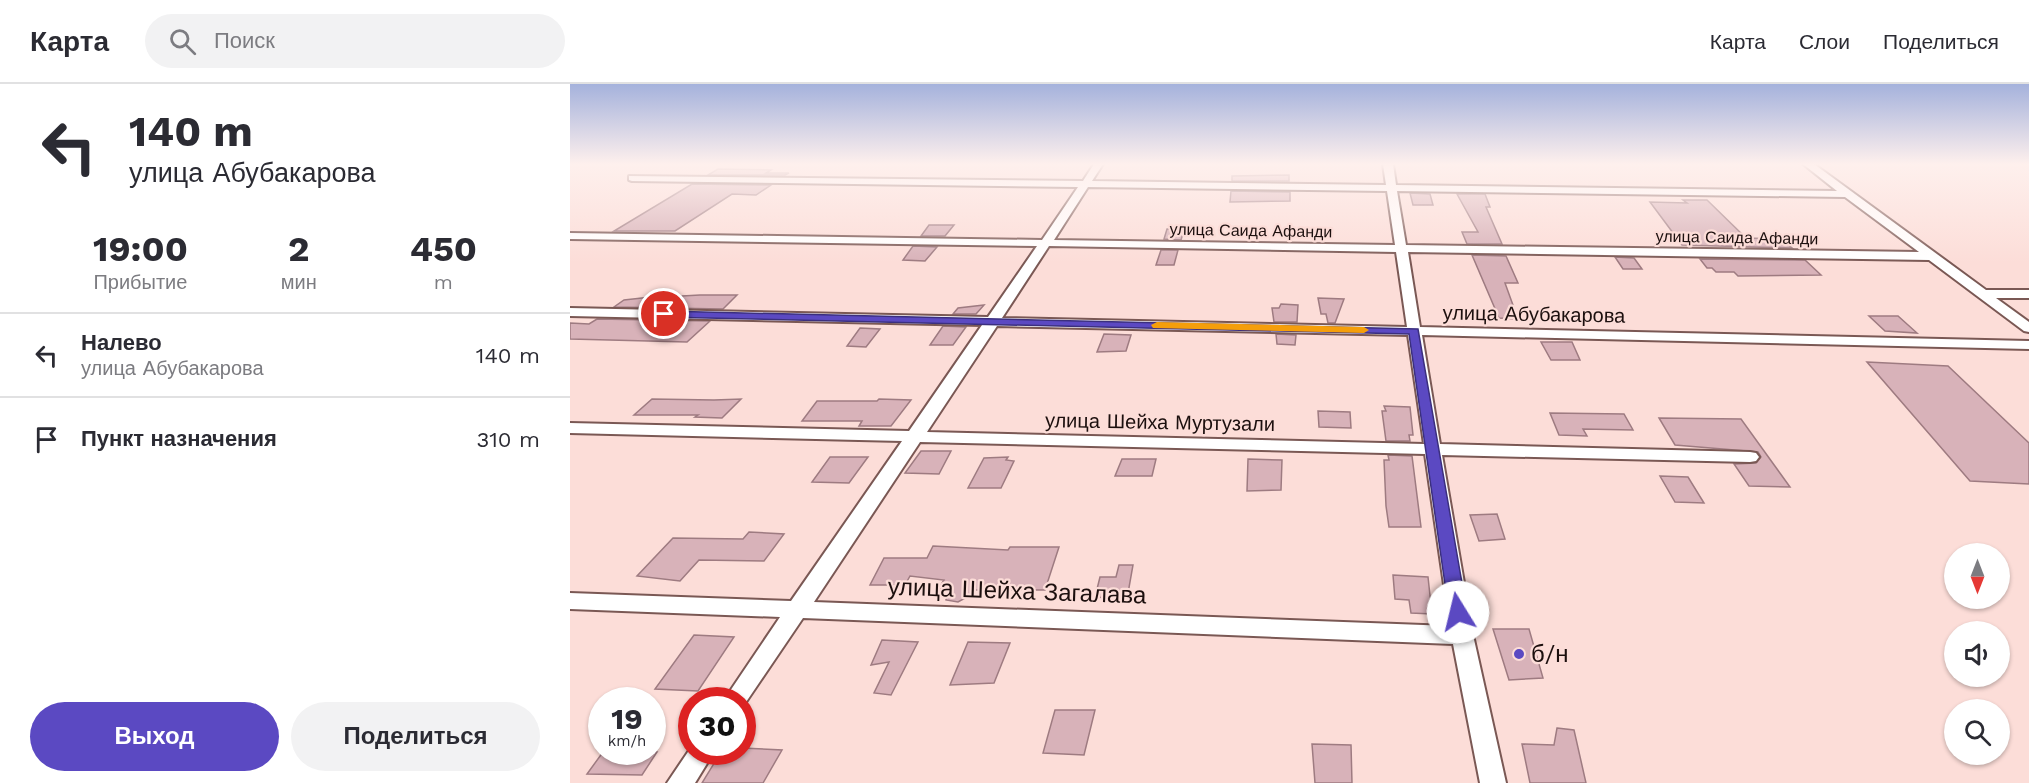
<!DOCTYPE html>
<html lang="ru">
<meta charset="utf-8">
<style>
:root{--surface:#fff;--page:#f2f2f3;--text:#2b2b33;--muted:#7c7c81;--line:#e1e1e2;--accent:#5b49c2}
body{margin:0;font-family:"Work Sans",sans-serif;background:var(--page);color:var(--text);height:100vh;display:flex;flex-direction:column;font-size:22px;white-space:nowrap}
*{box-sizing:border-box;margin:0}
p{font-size:20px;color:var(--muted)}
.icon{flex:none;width:33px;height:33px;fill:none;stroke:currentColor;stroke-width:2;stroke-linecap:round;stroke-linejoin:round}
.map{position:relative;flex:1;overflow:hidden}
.sheet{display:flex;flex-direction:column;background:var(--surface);width:570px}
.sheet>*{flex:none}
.top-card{background:#fff;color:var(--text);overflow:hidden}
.needle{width:39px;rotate:180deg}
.fabs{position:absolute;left:1374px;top:459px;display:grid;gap:12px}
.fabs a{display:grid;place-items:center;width:66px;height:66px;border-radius:50%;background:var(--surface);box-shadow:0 2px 4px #0004;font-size:30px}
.speed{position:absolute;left:18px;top:603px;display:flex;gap:12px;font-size:30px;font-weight:700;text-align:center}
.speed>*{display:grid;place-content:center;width:78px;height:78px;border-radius:50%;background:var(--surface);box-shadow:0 2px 4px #0004;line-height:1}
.speed small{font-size:15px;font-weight:400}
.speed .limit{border:9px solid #d22;background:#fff;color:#111}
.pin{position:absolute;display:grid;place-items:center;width:51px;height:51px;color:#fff;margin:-26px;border:3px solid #fff;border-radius:50%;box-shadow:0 2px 6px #0007}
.me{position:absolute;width:66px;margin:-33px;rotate:351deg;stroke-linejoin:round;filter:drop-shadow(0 0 4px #0008)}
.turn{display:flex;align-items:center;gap:21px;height:126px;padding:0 30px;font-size:27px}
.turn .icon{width:78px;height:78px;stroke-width:2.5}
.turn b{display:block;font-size:42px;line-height:51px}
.eta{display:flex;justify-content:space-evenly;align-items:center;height:102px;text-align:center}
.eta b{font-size:36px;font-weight:700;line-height:42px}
.cta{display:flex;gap:12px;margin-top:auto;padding:12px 30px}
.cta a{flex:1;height:69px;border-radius:36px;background:var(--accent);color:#fff;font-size:24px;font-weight:700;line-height:69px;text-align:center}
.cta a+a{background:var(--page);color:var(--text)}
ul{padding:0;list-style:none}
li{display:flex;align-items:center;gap:18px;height:84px;padding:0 30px;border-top:2px solid var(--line)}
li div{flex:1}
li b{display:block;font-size:22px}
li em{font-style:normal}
header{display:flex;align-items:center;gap:36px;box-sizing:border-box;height:84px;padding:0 30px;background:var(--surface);border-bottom:2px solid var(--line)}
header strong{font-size:28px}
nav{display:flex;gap:33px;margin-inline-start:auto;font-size:21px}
.search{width:420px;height:54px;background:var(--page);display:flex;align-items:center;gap:15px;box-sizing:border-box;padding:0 21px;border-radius:33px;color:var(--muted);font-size:22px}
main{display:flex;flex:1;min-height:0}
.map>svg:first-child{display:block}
</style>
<header>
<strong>Карта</strong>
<div class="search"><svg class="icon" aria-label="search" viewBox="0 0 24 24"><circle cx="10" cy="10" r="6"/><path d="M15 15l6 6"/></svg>Поиск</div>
<nav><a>Карта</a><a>Слои</a><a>Поделиться</a></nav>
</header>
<main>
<section class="sheet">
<div class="top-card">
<div class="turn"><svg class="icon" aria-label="left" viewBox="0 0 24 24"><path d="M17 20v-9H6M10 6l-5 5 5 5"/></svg><div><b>140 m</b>улица Абубакарова</div></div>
</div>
<div class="eta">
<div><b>19:00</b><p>Прибытие</p></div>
<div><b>2</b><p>мин</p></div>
<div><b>450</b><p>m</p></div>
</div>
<ul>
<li><svg class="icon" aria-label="left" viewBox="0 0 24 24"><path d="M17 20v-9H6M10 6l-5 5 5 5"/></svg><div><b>Налево</b><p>улица Абубакарова</p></div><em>140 m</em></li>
<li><svg class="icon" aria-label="arrive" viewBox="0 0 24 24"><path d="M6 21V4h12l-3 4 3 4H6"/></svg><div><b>Пункт назначения</b></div><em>310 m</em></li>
</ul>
<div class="cta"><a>Выход</a><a>Поделиться</a></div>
</section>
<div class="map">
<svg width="1459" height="699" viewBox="0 0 1459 699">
<rect width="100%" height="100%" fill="#fcddd8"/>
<g fill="#d8b2b9" stroke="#9e7b81" stroke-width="1.5">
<polygon points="148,85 201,86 196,89 219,89 215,91 138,91"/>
<polygon points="719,91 719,97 662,97 662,92"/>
<polygon points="122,100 201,101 186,111 162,110 105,147 44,147"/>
<polygon points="661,107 720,108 720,117 660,118"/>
<polygon points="840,109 860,110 863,121 843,121"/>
<polygon points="887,110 915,110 920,123 916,123 932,160 897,160 892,148 908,148"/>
<polygon points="1113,116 1137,116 1176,154 1211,155 1222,164 1112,161 1080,118 1117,119"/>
<polygon points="359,141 384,141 375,152 351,152"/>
<polygon points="597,145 614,146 611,156 594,155"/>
<polygon points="343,162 367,163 355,177 333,176"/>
<polygon points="591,166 608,166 604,181 586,181"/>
<polygon points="902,171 936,172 948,199 935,199 948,235 929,234"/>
<polygon points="1045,173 1064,174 1072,185 1053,185"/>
<polygon points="1130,175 1235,176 1251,191 1168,192 1164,188 1146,188 1142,184 1137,184"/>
<polygon points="130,211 167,211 153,225 44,223 54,216 81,213 108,215 112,212"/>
<polygon points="748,214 774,215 765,239 758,239 756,230 751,230"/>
<polygon points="711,220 728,221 727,238 704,238 702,224 709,224"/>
<polygon points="414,221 406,230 383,230 388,224"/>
<polygon points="1299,232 1328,232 1347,249 1315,247"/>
<polygon points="27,235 140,237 117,258 0,255 0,239 19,240"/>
<polygon points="373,242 396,243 383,261 360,261"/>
<polygon points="290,244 310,245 296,263 277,262"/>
<polygon points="534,250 561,251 556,267 527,268"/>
<polygon points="706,250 726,251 725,261 707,260"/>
<polygon points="971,258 1002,258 1010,276 981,276"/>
<polygon points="1297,278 1378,282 1459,359 1459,400 1400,397"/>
<polygon points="82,315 144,316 171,315 152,334 125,333 128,331 64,331"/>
<polygon points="309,315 341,316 321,342 289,342 292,337 232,337 247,317 307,317"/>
<polygon points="814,322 840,323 843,351 839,351 840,357 816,357 812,327 816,327"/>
<polygon points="748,327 780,328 781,344 749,343"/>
<polygon points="980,329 1054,330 1063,346 1013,345 1017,352 989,351"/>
<polygon points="1089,334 1171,335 1220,403 1179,402 1164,380 1186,379 1191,373 1188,368 1105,361"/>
<polygon points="351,367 381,367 369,390 335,389"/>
<polygon points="818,371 842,372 851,443 819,443 816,422 814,376 819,376"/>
<polygon points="260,373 298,373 279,399 242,398"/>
<polygon points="438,373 436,376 444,377 431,404 398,404 414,374"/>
<polygon points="552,375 586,375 582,392 545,392"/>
<polygon points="678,375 712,376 711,406 677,407"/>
<polygon points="1090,392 1118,393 1134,419 1105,418"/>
<polygon points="927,430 935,455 909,457 900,431"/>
<polygon points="179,448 214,450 194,477 129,476 110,497 67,492 103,454 173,455"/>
<polygon points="363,462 438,466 440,463 489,463 475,506 402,506 399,512 388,518 376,516 377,506 369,504 374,496 340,492 335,501 300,501 314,474 357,474"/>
<polygon points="549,481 563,481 557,515 525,513 530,493 546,493"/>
<polygon points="823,491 858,493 862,530 841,529 839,516 825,515"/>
<polygon points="923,545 959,545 973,594 939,596"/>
<polygon points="124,551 164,553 128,607 85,605"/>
<polygon points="312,556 348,558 321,611 304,609 319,578 301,581"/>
<polygon points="398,558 440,559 424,599 380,601"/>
<polygon points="485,626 525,626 514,671 473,669"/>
<polygon points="987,644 1004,646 1016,699 960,699 952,660 984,661"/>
<polygon points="742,660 781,661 782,699 745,699"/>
<polygon points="172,664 212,666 193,699 132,699 151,668 172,668"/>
<polygon points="33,668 87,668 72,691 17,690"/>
</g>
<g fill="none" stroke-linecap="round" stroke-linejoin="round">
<g stroke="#7a5854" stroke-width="4">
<g id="minor">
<path d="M524 80H533L522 97 816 101 813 80H823L826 101 1267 107 1233 80H1244L1416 206H1459V214H1426L1459 238V248L1454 247 1359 176 838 168 850 243 1459 257V265L852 251 870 360 1180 368 1186 369 1189 373 1186 377 1180 378 872 371 903 551 936 699H910L883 560 233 534 172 624V616H154L210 533 0 525V509L221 517 332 357 0 349V339L339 347 412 241 0 232V224L418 233 467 162 0 155V149L472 156 508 103 62 97 59 96V92L513 97ZM518 103 817 107 825 161 484 156ZM827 107 1275 113 1349 168 836 161ZM479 162 826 168 837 243 432 234ZM427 242 838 251 854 360 357 348ZM350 358 855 370 880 542 244 518Z"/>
<polygon points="122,662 122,668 144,668 125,699 97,699"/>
</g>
</g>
<use href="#minor" fill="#fff" fill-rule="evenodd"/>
</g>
<linearGradient id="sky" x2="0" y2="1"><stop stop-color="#a5b2dc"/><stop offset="0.45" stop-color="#fef0ed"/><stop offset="1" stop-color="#fef0ed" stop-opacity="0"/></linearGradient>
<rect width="1459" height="178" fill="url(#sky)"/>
<polygon fill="#5b49c2" stroke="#3b2f7e" stroke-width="1.5" points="94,227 848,245 897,528 894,533 888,535 882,533 879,528 839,250 90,233 90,228"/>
<polygon fill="#f59e0b" points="587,238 794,243 799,246 794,249 583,244 581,241"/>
<circle fill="#5b49c2" stroke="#fcddd8" stroke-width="2" cx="949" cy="570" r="6"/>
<g text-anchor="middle" stroke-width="4.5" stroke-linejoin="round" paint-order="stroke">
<g font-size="16" fill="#1c0f0e" stroke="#fcddd8">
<text transform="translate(681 146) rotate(1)" y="6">улица Саида Афанди</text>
<text transform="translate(1167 153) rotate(1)" y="6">улица Саида Афанди</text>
</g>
<g font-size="20" fill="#1c0f0e" stroke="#fcddd8">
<text transform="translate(964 230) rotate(1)" y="7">улица Абубакарова</text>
<text transform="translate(590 338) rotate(1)" y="7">улица Шейха Муртузали</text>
</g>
<g font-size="24" fill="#1c0f0e" stroke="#fcddd8">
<text transform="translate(447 507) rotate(2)" y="8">улица Шейха Загалава</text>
</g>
<g font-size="24" fill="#1c0f0e" stroke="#fcddd8" text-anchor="start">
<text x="961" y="578">б/н</text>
</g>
</g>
</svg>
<div class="fabs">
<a><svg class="needle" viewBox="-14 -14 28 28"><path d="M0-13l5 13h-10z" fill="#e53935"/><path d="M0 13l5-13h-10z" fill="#7c7c81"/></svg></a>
<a><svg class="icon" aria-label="sound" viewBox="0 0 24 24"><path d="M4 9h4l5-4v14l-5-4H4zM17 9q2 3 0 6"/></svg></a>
<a><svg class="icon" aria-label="search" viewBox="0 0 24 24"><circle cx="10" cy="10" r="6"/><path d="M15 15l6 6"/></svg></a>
</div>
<div class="speed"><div>19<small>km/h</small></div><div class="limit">30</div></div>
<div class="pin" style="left:94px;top:230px;background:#d93025"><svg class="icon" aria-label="arrive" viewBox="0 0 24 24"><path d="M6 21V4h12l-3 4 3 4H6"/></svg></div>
<svg class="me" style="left:888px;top:528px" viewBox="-20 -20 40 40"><circle r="19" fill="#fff"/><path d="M0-13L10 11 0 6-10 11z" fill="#5b49c2"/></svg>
</div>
</main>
